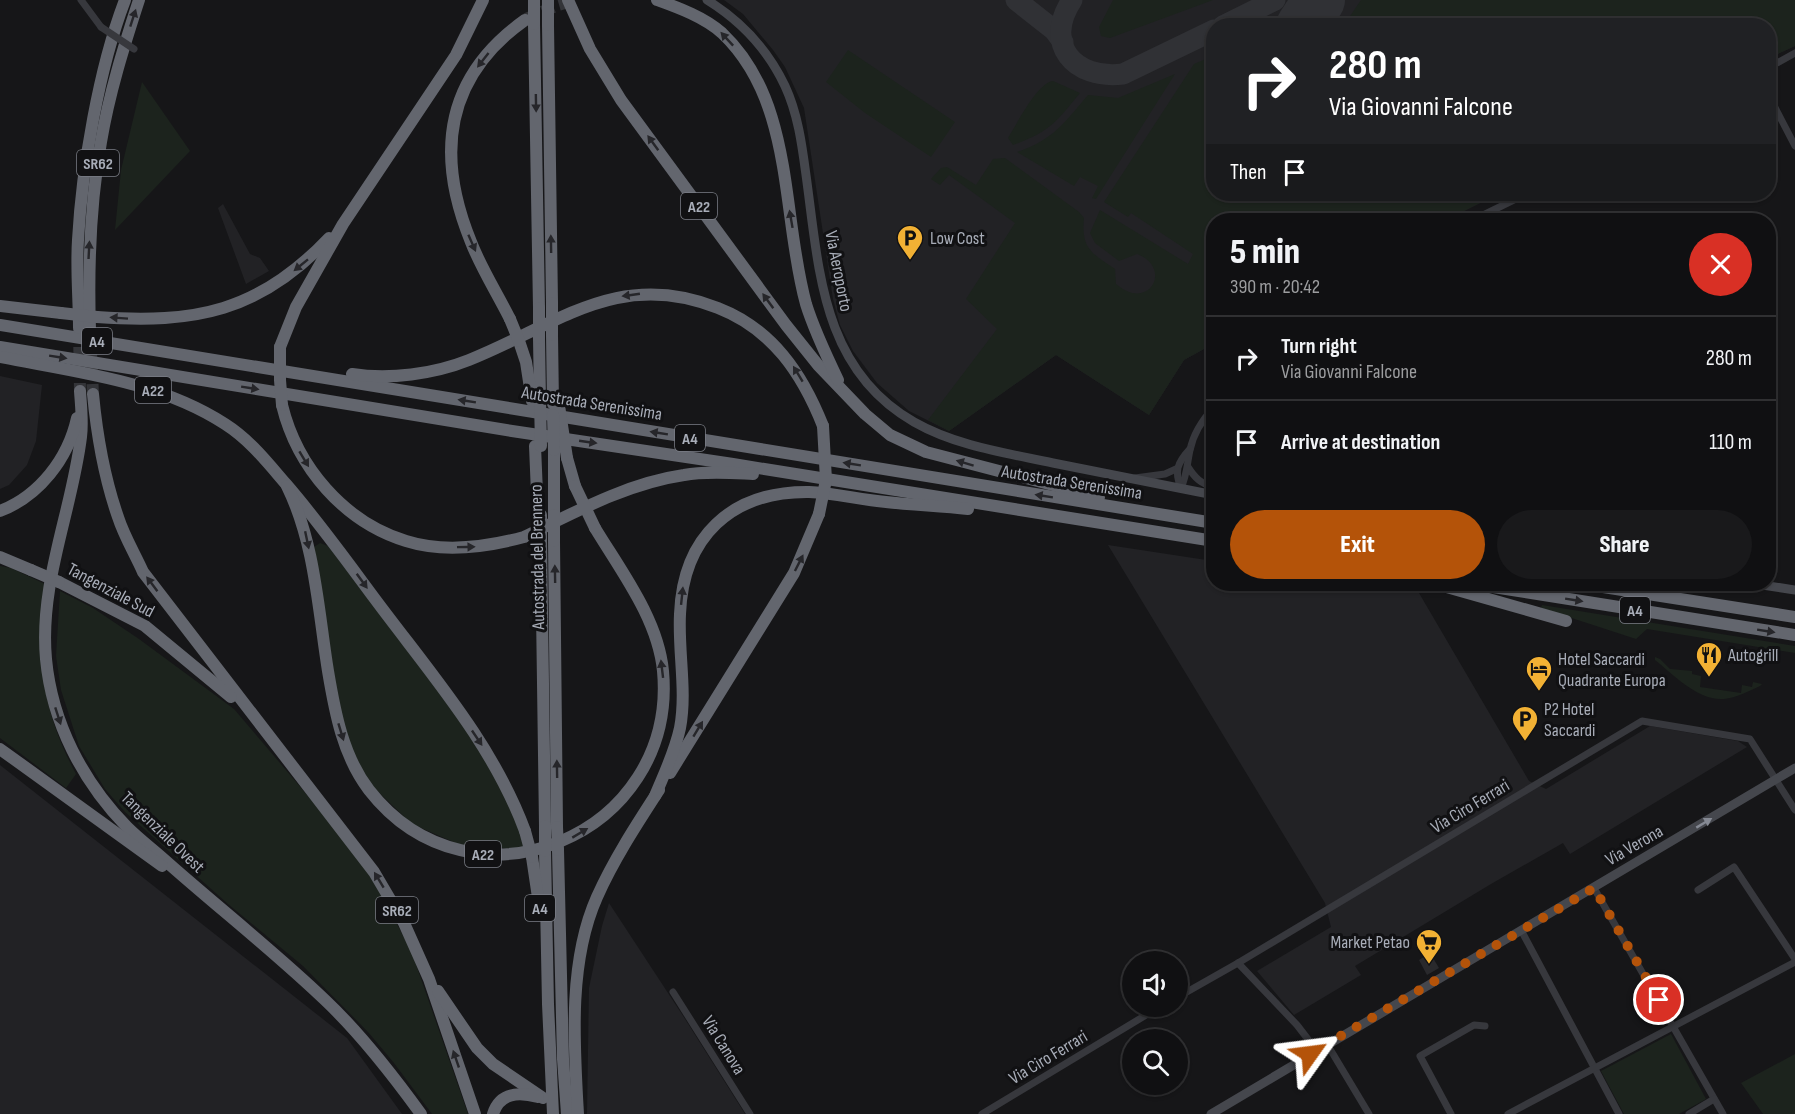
<!DOCTYPE html>
<meta charset="utf-8">
<style>
:root{--surface:#101012;--page:#19191b;--text:#f1f3f6;--muted:#9c9d9f;--line:#303032;--accent:#b45309}
body{margin:0;font-family:"Sofia Sans Condensed",sans-serif;background:var(--page);color:var(--text);height:100vh;display:flex;flex-direction:column;font-size:22px;white-space:nowrap}
*{box-sizing:border-box;margin:0}
p{font-size:20px;color:var(--muted)}
.icon{flex:none;width:33px;height:33px;fill:none;stroke:currentColor;stroke-width:2;stroke-linecap:round;stroke-linejoin:round}
.map{position:relative;flex:1;overflow:hidden}
.panel{position:absolute;left:1206px;top:213px;width:570px;height:378px;display:flex;flex-direction:column;background:var(--surface);border-radius:24px;box-shadow:0 2px 4px #0004,0 0 0 2px var(--line)}
.panel>*{flex:none}
.guide{position:absolute;left:1206px;top:18px;width:570px;height:183px;border-radius:24px;box-shadow:0 2px 4px #0004,0 0 0 2px var(--line);background:#202124;color:#fff;overflow:hidden}
.tools{position:absolute;left:1122px;top:951px;display:grid;gap:12px}
.tools a{display:grid;place-items:center;width:66px;height:66px;border-radius:50%;background:var(--surface);box-shadow:0 2px 4px #0004,0 0 0 2px var(--line);font-size:30px}
.pin{position:absolute;display:grid;place-items:center;width:51px;height:51px;color:#fff;margin:-26px;border:3px solid #fff;border-radius:50%;box-shadow:0 2px 6px #0007}
.me{position:absolute;width:66px;margin:-33px;rotate:59deg;stroke-linejoin:round;filter:drop-shadow(0 0 4px #0008)}
.turn{display:flex;align-items:center;gap:21px;height:126px;padding:0 24px;font-size:27px}
.turn .icon{width:78px;height:78px;stroke-width:2.5}
.turn b{display:block;font-size:42px;line-height:51px}
.then{display:flex;align-items:center;height:57px;padding:0 24px;background:#0003;gap:12px;font-size:22px}
.round{display:grid;place-items:center;flex:none;width:63px;height:63px;border-radius:32px;background:var(--page)}
.summary{display:flex;align-items:center;justify-content:space-between;height:102px;padding:0 24px}
h1{font-size:36px;font-weight:800;line-height:45px}
.cta{display:flex;gap:12px;margin-top:auto;padding:12px 24px}
.cta a{flex:1;height:69px;border-radius:36px;background:var(--accent);color:#fff;font-size:24px;font-weight:800;line-height:69px;text-align:center}
.cta a+a{background:var(--page);color:var(--text)}
ul{padding:0;list-style:none}
li{display:flex;align-items:center;gap:18px;height:84px;padding:0 24px;border-top:2px solid var(--line)}
li div{flex:1}
li b{display:block;font-size:22px}
li em{font-style:normal}
.map>svg:first-child{display:block}
</style>
<div class="map">
<svg width="1795" height="1114" viewBox="0 0 1795 1114">
<rect width="100%" height="100%" fill="#161618"/>
<g fill="#222225">
<polygon points="724,0 1795,0 1795,46 1769,58 1768,26 1214,26 1214,194 1498,194 1446,220 1214,220 1213,344 1184,360 1149,415 1056,355 949,431 909,411 877,383 853,351 840,325 833,299 804,108 785,67 773,50 743,14"/>
<polygon points="223,204 250,254 260,258 269,271 246,284 218,208"/>
<polygon points="0,376 42,385 36,441 27,465 9,485 0,489"/>
<polygon points="1108,545 1213,561 1214,584 1356,584 1419,593 1529,781 1546,789 1650,726 1738,741 1747,747 1570,854 1563,843 1491,884 1355,966 1361,975 1294,1015 1257,971 1331,927 1325,903"/>
<polygon points="0,765 347,1038 402,1114 0,1114"/>
<polygon points="609,903 685,1019 745,1114 587,1114 589,988 602,926"/>
</g>
<g fill="#1c231d">
<polygon points="1113,0 1213,0 1110,38 1101,36 1099,27"/>
<polygon points="1361,0 1795,0 1795,46 1769,58 1768,26 1344,25"/>
<polygon points="848,50 955,122 931,157 865,113 826,82"/>
<path d="M1213 56V98L1204 113 1213 120 1214 194H1498L1446 220H1214L1213 344 1184 360 1149 415 1056 355 949 431 928 420 997 329 966 299 1015 223 949 175 940 185 931 179 941 168 947 167 976 185 993 159 1005 158 1079 212 1084 218C1081 248 1091 253 1115 269L1116 284C1150 313 1173 267 1137 254L1119 261 1095 243 1090 233 1100 210 1188 264 1193 254 1131 213 1128 217 1104 202 1194 64Z"/>
<path d="M1175 74 1096 199 1092 198 1098 186 1080 177 1074 186 1017 152C1053 140 1064 123 1088 95L1118 98Z"/>
<path d="M1053 81 1080 93C1055 123 1051 131 1013 145L1008 138C1017 124 1037 83 1053 81Z"/>
<polygon points="142,82 190,151 115,230 121,170"/>
<polygon points="320,543 328,546 474,738 514,812 524,849 465,847 412,824 371,785 355,758 341,718 314,547"/>
<path d="M0 566 11 568 45 584C36 657 41 708 76 774L66 788 0 738Z"/>
<polygon points="60,591 93,608 139,639 234,709 337,830 370,875 411,950 468,1114 432,1114 394,1063 368,1032 303,966 228,904 125,812 105,789 79,746 61,690 56,656"/>
<polygon points="1542,605 1795,646 1795,653 1647,629 1636,639 1541,608"/>
<path d="M1655 657 1660 659 1670 669 1692 671V674L1701 676 1700 687 1741 693 1742 685 1752 687 1753 682 1762 684 1760 686C1749 691 1736 698 1724 699 1698 701 1674 675 1655 660Z"/>
<polygon points="1671,1034 1706,1099 1679,1114 1624,1114 1601,1071"/>
<polygon points="1795,1054 1795,1114 1763,1114 1741,1083"/>
</g>
<g fill="none" stroke-linecap="round" stroke-linejoin="round">
<g stroke="#303135" stroke-width="21">
<polyline points="1016,0 1054,30 1063,42"/>
<path d="M1072 0C1043 44 1074 80 1123 74L1214 30"/>
<polyline points="1223,26 1275,0"/>
</g>
<polyline stroke="#303135" stroke-width="52" points="1302,26 1319,0"/>
</g>
<polygon fill="#29292c" points="1430,953 1439,968 1427,975 1419,960"/>
<g fill="none" stroke-linecap="round" stroke-linejoin="round">
<g stroke="#333438" stroke-width="12" stroke-dasharray="12 6" stroke-linecap="butt">
<polyline points="526,19 558,5 575,0"/>
<polyline points="79,329 80,391"/>
<polyline points="90,330 93,394"/>
</g>
<g stroke="#37383d" stroke-width="7">
<polyline points="81,0 101,27"/>
<polyline points="1768,68 1795,53"/>
<polyline points="1768,94 1795,146"/>
<polyline points="1473,220 1526,194"/>
<path d="M1188 467C1195 478 1201 484 1214 487"/>
<polyline points="1135,478 1165,474 1176,469"/>
<path d="M1181 488C1187 475 1187 464 1190 450 1193 435 1203 419 1214 407"/>
<path d="M1181 488C1174 472 1177 463 1190 449"/>
<polyline points="1594,888 1723,1114"/>
<polyline points="1698,890 1734,867 1795,959"/>
<polyline points="1521,930 1619,1114"/>
<polyline points="1238,963 1297,1025 1317,1051"/>
<polyline points="673,992 750,1114"/>
<polyline points="1178,997 1238,963 1642,721 1750,739 1795,810"/>
<polyline points="1327,1044 1369,1114"/>
<polyline points="982,1114 1161,1006"/>
<polyline points="1451,1114 1420,1056 1474,1025 1485,1026"/>
<polyline points="1508,1114 1795,962"/>
<polyline points="1689,1114 1714,1099"/>
</g>
<g stroke="#45474d" stroke-width="9">
<path d="M707 0C741 21 768 50 785 86 798 114 802 145 806 175 819 268 821 369 914 422 956 446 1006 453 1053 463 1106 474 1160 484 1214 495"/>
<polyline points="1756,584 1795,590"/>
<polyline points="1211,1114 1795,768"/>
</g>
<g stroke="#63666e" stroke-width="12">
<polyline points="568,0 590,49 621,100 786,325 818,365 865,414 890,435 926,452 1099,497"/>
<path d="M657 0C679 8 704 17 722 33 795 102 781 214 806 304 814 330 826 355 838 380"/>
<polyline points="534,24 539,308"/>
<polyline points="548,25 552,303"/>
<polyline points="0,306 61,313"/>
<path d="M97 317C195 324 259 312 329 238"/>
<path d="M510 319C497 293 481 268 471 242 435 154 445 77 525 20"/>
<polyline points="0,325 1214,523"/>
<path d="M79 328C79 299 76 269 78 240 82 167 99 68 125 0"/>
<path d="M90 330C88 267 90 204 101 142 109 94 124 46 139 0"/>
<polyline points="552,335 553,404"/>
<polyline points="539,338 540,400"/>
<polyline points="519,341 526,362 532,401"/>
<polyline points="0,347 512,431 733,464 1214,541"/>
<polyline points="280,347 296,307 343,224 456,55 483,0"/>
<path d="M0 357C76 372 159 381 225 424 250 440 267 462 286 484 318 521 346 560 375 599 430 673 493 744 525 831"/>
<path d="M352 374C389 380 434 374 469 360 557 325 618 268 718 308 772 329 802 373 823 426"/>
<path d="M80 391C81 406 83 422 81 437 72 511 39 583 46 659 52 723 83 782 127 827 140 840 155 851 168 863 220 909 275 952 325 1000 361 1034 392 1074 421 1114"/>
<path d="M93 394C97 436 104 477 118 517 124 536 135 554 143 572L374 872 404 923 429 979 475 1114"/>
<path d="M282 405C297 467 344 522 406 541 444 553 487 547 524 537 575 512 628 483 684 475 706 471 731 473 753 474"/>
<polyline points="535,446 538,517"/>
<polyline points="554,450 554,515"/>
<polyline points="567,458 575,486"/>
<path d="M287 486C315 543 318 609 328 671 335 713 343 756 369 790 472 922 678 835 663 671 658 619 621 571 595 528"/>
<path d="M0 511C39 496 68 459 77 418"/>
<polyline points="541,540 545,826"/>
<polyline points="554,541 557,827"/>
<polyline points="0,557 31,570"/>
<polyline points="59,582 145,626 231,697"/>
<polyline points="1436,584 1566,621"/>
<polyline points="1474,584 1795,635"/>
<polyline points="1584,584 1795,617"/>
<polyline points="0,749 162,866"/>
<polyline points="670,773 794,573 819,514"/>
<path d="M655 796C664 774 675 752 680 728 687 691 678 652 680 614 683 537 731 491 809 492 835 493 860 500 886 502 913 505 940 506 968 509"/>
<polyline points="558,850 563,1059 567,1114"/>
<polyline points="545,851 548,1004 553,1114"/>
<polyline points="532,857 539,904"/>
<polyline points="438,991 477,1048 493,1064 543,1098"/>
<path d="M493 1114C500 1092 519 1092 538 1097"/>
<path d="M578 1114C574 1044 568 962 597 897 614 859 637 824 659 790"/>
</g>
<polyline stroke="#37383d" stroke-width="7" points="101,27 134,49"/>
<g stroke="#63666e" stroke-width="12">
<polyline points="534,0 534,24"/>
<polyline points="548,0 548,25"/>
<polyline points="552,303 552,335"/>
<polyline points="61,313 97,317"/>
<polyline points="510,319 519,341"/>
<polyline points="539,338 539,308"/>
<polyline points="280,347 280,380 282,405"/>
<polyline points="558,399 567,458"/>
<polyline points="540,400 541,446"/>
<polyline points="553,415 554,450"/>
<polyline points="575,486 595,528"/>
<polyline points="819,514 826,480 823,426"/>
<polyline points="541,515 541,540"/>
<polyline points="554,515 554,541"/>
<polyline points="31,570 59,582"/>
<polyline points="545,826 545,851"/>
<polyline points="557,827 558,850"/>
<polyline points="525,831 532,857"/>
</g>
</g>
<defs><path id="oneway-solid" d="M-6-.8H1V-3.2L6.5 0L1 3.2V.8H-6Z" transform="scale(1.5)"/></defs>
<g fill="#26262a">
<use href="#oneway-solid" transform="translate(133 18) rotate(-72)"/>
<use href="#oneway-solid" transform="translate(727 39) rotate(-133)"/>
<use href="#oneway-solid" transform="translate(483 60) rotate(128)"/>
<use href="#oneway-solid" transform="translate(536 103) rotate(89)"/>
<use href="#oneway-solid" transform="translate(653 143) rotate(-126)"/>
<use href="#oneway-solid" transform="translate(791 219) rotate(-100)"/>
<use href="#oneway-solid" transform="translate(472 243) rotate(66)"/>
<use href="#oneway-solid" transform="translate(551 244) rotate(-91)"/>
<use href="#oneway-solid" transform="translate(89 250) rotate(-87)"/>
<use href="#oneway-solid" transform="translate(301 265) rotate(141)"/>
<use href="#oneway-solid" transform="translate(631 295) rotate(172)"/>
<use href="#oneway-solid" transform="translate(768 301) rotate(-126)"/>
<use href="#oneway-solid" transform="translate(119 318) rotate(-176)"/>
<use href="#oneway-solid" transform="translate(58 357) rotate(9)"/>
<use href="#oneway-solid" transform="translate(798 374) rotate(-121)"/>
<use href="#oneway-solid" transform="translate(250 388) rotate(9)"/>
<use href="#oneway-solid" transform="translate(467 401) rotate(-171)"/>
<use href="#oneway-solid" transform="translate(659 433) rotate(-171)"/>
<use href="#oneway-solid" transform="translate(588 442) rotate(8)"/>
<use href="#oneway-solid" transform="translate(304 459) rotate(59)"/>
<use href="#oneway-solid" transform="translate(965 463) rotate(-163)"/>
<use href="#oneway-solid" transform="translate(852 464) rotate(-171)"/>
<use href="#oneway-solid" transform="translate(1044 496) rotate(-171)"/>
<use href="#oneway-solid" transform="translate(307 540) rotate(78)"/>
<use href="#oneway-solid" transform="translate(466 547) rotate(-1)"/>
<use href="#oneway-solid" transform="translate(799 563) rotate(-63)"/>
<use href="#oneway-solid" transform="translate(555 574) rotate(-91)"/>
<use href="#oneway-solid" transform="translate(362 581) rotate(54)"/>
<use href="#oneway-solid" transform="translate(152 584) rotate(-127)"/>
<use href="#oneway-solid" transform="translate(682 596) rotate(-84)"/>
<use href="#oneway-solid" transform="translate(1574 600) rotate(9)"/>
<use href="#oneway-solid" transform="translate(1766 631) rotate(9)"/>
<use href="#oneway-solid" transform="translate(662 669) rotate(-97)"/>
<use href="#oneway-solid" transform="translate(58 716) rotate(72)"/>
<use href="#oneway-solid" transform="translate(698 729) rotate(-59)"/>
<use href="#oneway-solid" transform="translate(341 732) rotate(73)"/>
<use href="#oneway-solid" transform="translate(477 738) rotate(56)"/>
<use href="#oneway-solid" transform="translate(557 769) rotate(-91)"/>
<use href="#oneway-solid" transform="translate(580 833) rotate(-31)"/>
<use href="#oneway-solid" transform="translate(379 880) rotate(-121)"/>
<use href="#oneway-solid" transform="translate(456 1059) rotate(-109)"/>
</g>
<use fill="#858993" href="#oneway-solid" transform="translate(1704 823) rotate(-31)"/>
<g fill="none" stroke-linecap="round" stroke-linejoin="round">
<polyline stroke="#b45309" stroke-width="10" stroke-dasharray="0 18" points="1310,1054 1594,888 1659,1000"/>
</g>
<defs>
<g id="parking-pin" transform="scale(1.35)"><path d="M0 17L-7.5 6A9.5 9.5 0 1 1 7.5 6Z" fill="#f2b134" stroke="#111113"/><path d="M-3.5-5.5H1a3.5 3.5 0 0 1 0 7H-1V5.5H-3.5ZM-1-3.4V-.6H.8a1.4 1.4 0 0 0 0-2.8Z" fill="#111"/></g>
<g id="restaurant-pin" transform="scale(1.35)"><path d="M0 17L-7.5 6A9.5 9.5 0 1 1 7.5 6Z" fill="#f2b134" stroke="#111113"/><path d="M-5-6h1v4h1v-4h1v4h1v-4h1v5L-1.5 .5V6h-2V.5L-5-1ZM5-6V6H3V1.5H1.5Q1.5-4 5-6Z" fill="#111"/></g>
<g id="hotel-pin" transform="scale(1.35)"><path d="M0 17L-7.5 6A9.5 9.5 0 1 1 7.5 6Z" fill="#f2b134" stroke="#111113"/><path d="M-6-4.5h1.5V1H6V5H4.5V3h-9V5H-6ZM-4 0a1.8 1.8 0 1 1 3.6 0ZM.5 0V-2.5h3Q6-2.5 6 0Z" fill="#111"/></g>
<g id="supermarket-pin" transform="scale(1.35)"><path d="M0 17L-7.5 6A9.5 9.5 0 1 1 7.5 6Z" fill="#f2b134" stroke="#111113"/><path d="M-6-5.5h2.5l.6 2H6L4.5 2H-2.5L-4.4-4H-6ZM-1.5 3.2a1.3 1.3 0 1 0 .1 0ZM3 3.2a1.3 1.3 0 1 0 .1 0Z" fill="#111"/></g>
</defs>
<g fill-rule="evenodd">
<use href="#parking-pin" x="910" y="238"/>
<use href="#restaurant-pin" x="1709" y="655"/>
<use href="#hotel-pin" x="1539" y="669"/>
<use href="#parking-pin" x="1525" y="719"/>
<use href="#supermarket-pin" x="1429" y="942"/>
</g>
<g text-anchor="middle" stroke-width="6" stroke-linejoin="round" paint-order="stroke">
<g fill="#111113" stroke="#7b7e86" stroke-width="1.5">
<rect x="77" y="150" width="42" height="26" rx="4.5"/>
<rect x="681" y="193" width="36" height="26" rx="4.5"/>
<rect x="82" y="328" width="30" height="26" rx="4.5"/>
<rect x="135" y="377" width="36" height="26" rx="4.5"/>
<rect x="675" y="425" width="30" height="26" rx="4.5"/>
<rect x="1620" y="597" width="30" height="26" rx="4.5"/>
<rect x="465" y="841" width="36" height="26" rx="4.5"/>
<rect x="525" y="895" width="30" height="26" rx="4.5"/>
<rect x="376" y="897" width="42" height="26" rx="4.5"/>
</g>
<g font-size="16" font-weight="bold" fill="#a8adb8">
<text x="98" y="169">SR62</text>
<text x="699" y="212">A22</text>
<text x="97" y="347">A4</text>
<text x="153" y="396">A22</text>
<text x="690" y="444">A4</text>
<text x="1635" y="616">A4</text>
<text x="483" y="860">A22</text>
<text x="540" y="914">A4</text>
<text x="397" y="916">SR62</text>
</g>
<g font-size="18" fill="#a8adb8" stroke="#111113" text-anchor="start">
<text x="930" y="244">Low Cost</text>
<text x="1728" y="661">Autogrill</text>
<text x="1558" y="665">Hotel Saccardi<tspan x="1558" dy="21">Quadrante Europa</tspan></text>
<text x="1544" y="715">P2 Hotel<tspan x="1544" dy="21">Saccardi</tspan></text>
<text x="1410" y="948" text-anchor="end">Market Petao</text>
</g>
<g font-size="18" fill="#a8adb8" stroke="#111113">
<text transform="translate(839 271) rotate(79)" y="6">Via Aeroporto</text>
<text transform="translate(592 403) rotate(9)" y="6">Autostrada Serenissima</text>
<text transform="translate(1072 482) rotate(9)" y="6">Autostrada Serenissima</text>
<text transform="translate(537 557) rotate(-91)" y="6">Autostrada del Brennero</text>
<text transform="translate(111 590) rotate(28)" y="6">Tangenziale Sud</text>
<text transform="translate(1470 806) rotate(-31)" y="6">Via Ciro Ferrari</text>
<text transform="translate(163 832) rotate(44)" y="6">Tangenziale Ovest</text>
<text transform="translate(1634 845) rotate(-30)" y="6">Via Verona</text>
<text transform="translate(724 1045) rotate(58)" y="6">Via Canova</text>
<text transform="translate(1048 1057) rotate(-31)" y="6">Via Ciro Ferrari</text>
</g>
</g>
</svg>
<div class="tools">
<a><svg class="icon" aria-label="sound" viewBox="0 0 24 24"><path d="M4 9h4l5-4v14l-5-4H4zM17 9q2 3 0 6"/></svg></a>
<a><svg class="icon" aria-label="search" viewBox="0 0 24 24"><circle cx="10" cy="10" r="6"/><path d="M15 15l6 6"/></svg></a>
</div>
<div class="pin" style="left:1659px;top:1000px;background:#d93025"><svg class="icon" aria-label="arrive" viewBox="0 0 24 24"><path d="M6 21V4h12l-3 4 3 4H6"/></svg></div>
<svg class="me" style="left:1310px;top:1054px" viewBox="-20 -20 40 40"><path d="M0-17L14 15 0 8-14 15z" fill="#b45309" stroke="#fff" stroke-width="4"/></svg>
<div class="guide">
<div class="turn"><svg class="icon" aria-label="right" viewBox="0 0 24 24"><path d="M7 20v-9h11M14 6l5 5-5 5"/></svg><div><b>280 m</b>Via Giovanni Falcone</div></div>
<div class="then">Then<svg class="icon" aria-label="arrive" viewBox="0 0 24 24"><path d="M6 21V4h12l-3 4 3 4H6"/></svg></div>
</div>
<section class="panel">
<div class="summary"><div><h1>5 min</h1><p>390 m · 20:42</p></div><a class="round" style="background:#d93025;color:#fff"><svg class="icon" aria-label="close" viewBox="0 0 24 24"><path d="M6 6l12 12M18 6L6 18"/></svg></a></div>
<ul>
<li><svg class="icon" aria-label="right" viewBox="0 0 24 24"><path d="M7 20v-9h11M14 6l5 5-5 5"/></svg><div><b>Turn right</b><p>Via Giovanni Falcone</p></div><em>280 m</em></li>
<li><svg class="icon" aria-label="arrive" viewBox="0 0 24 24"><path d="M6 21V4h12l-3 4 3 4H6"/></svg><div><b>Arrive at destination</b></div><em>110 m</em></li>
</ul>
<div class="cta"><a>Exit</a><a>Share</a></div>
</section>
</div>
